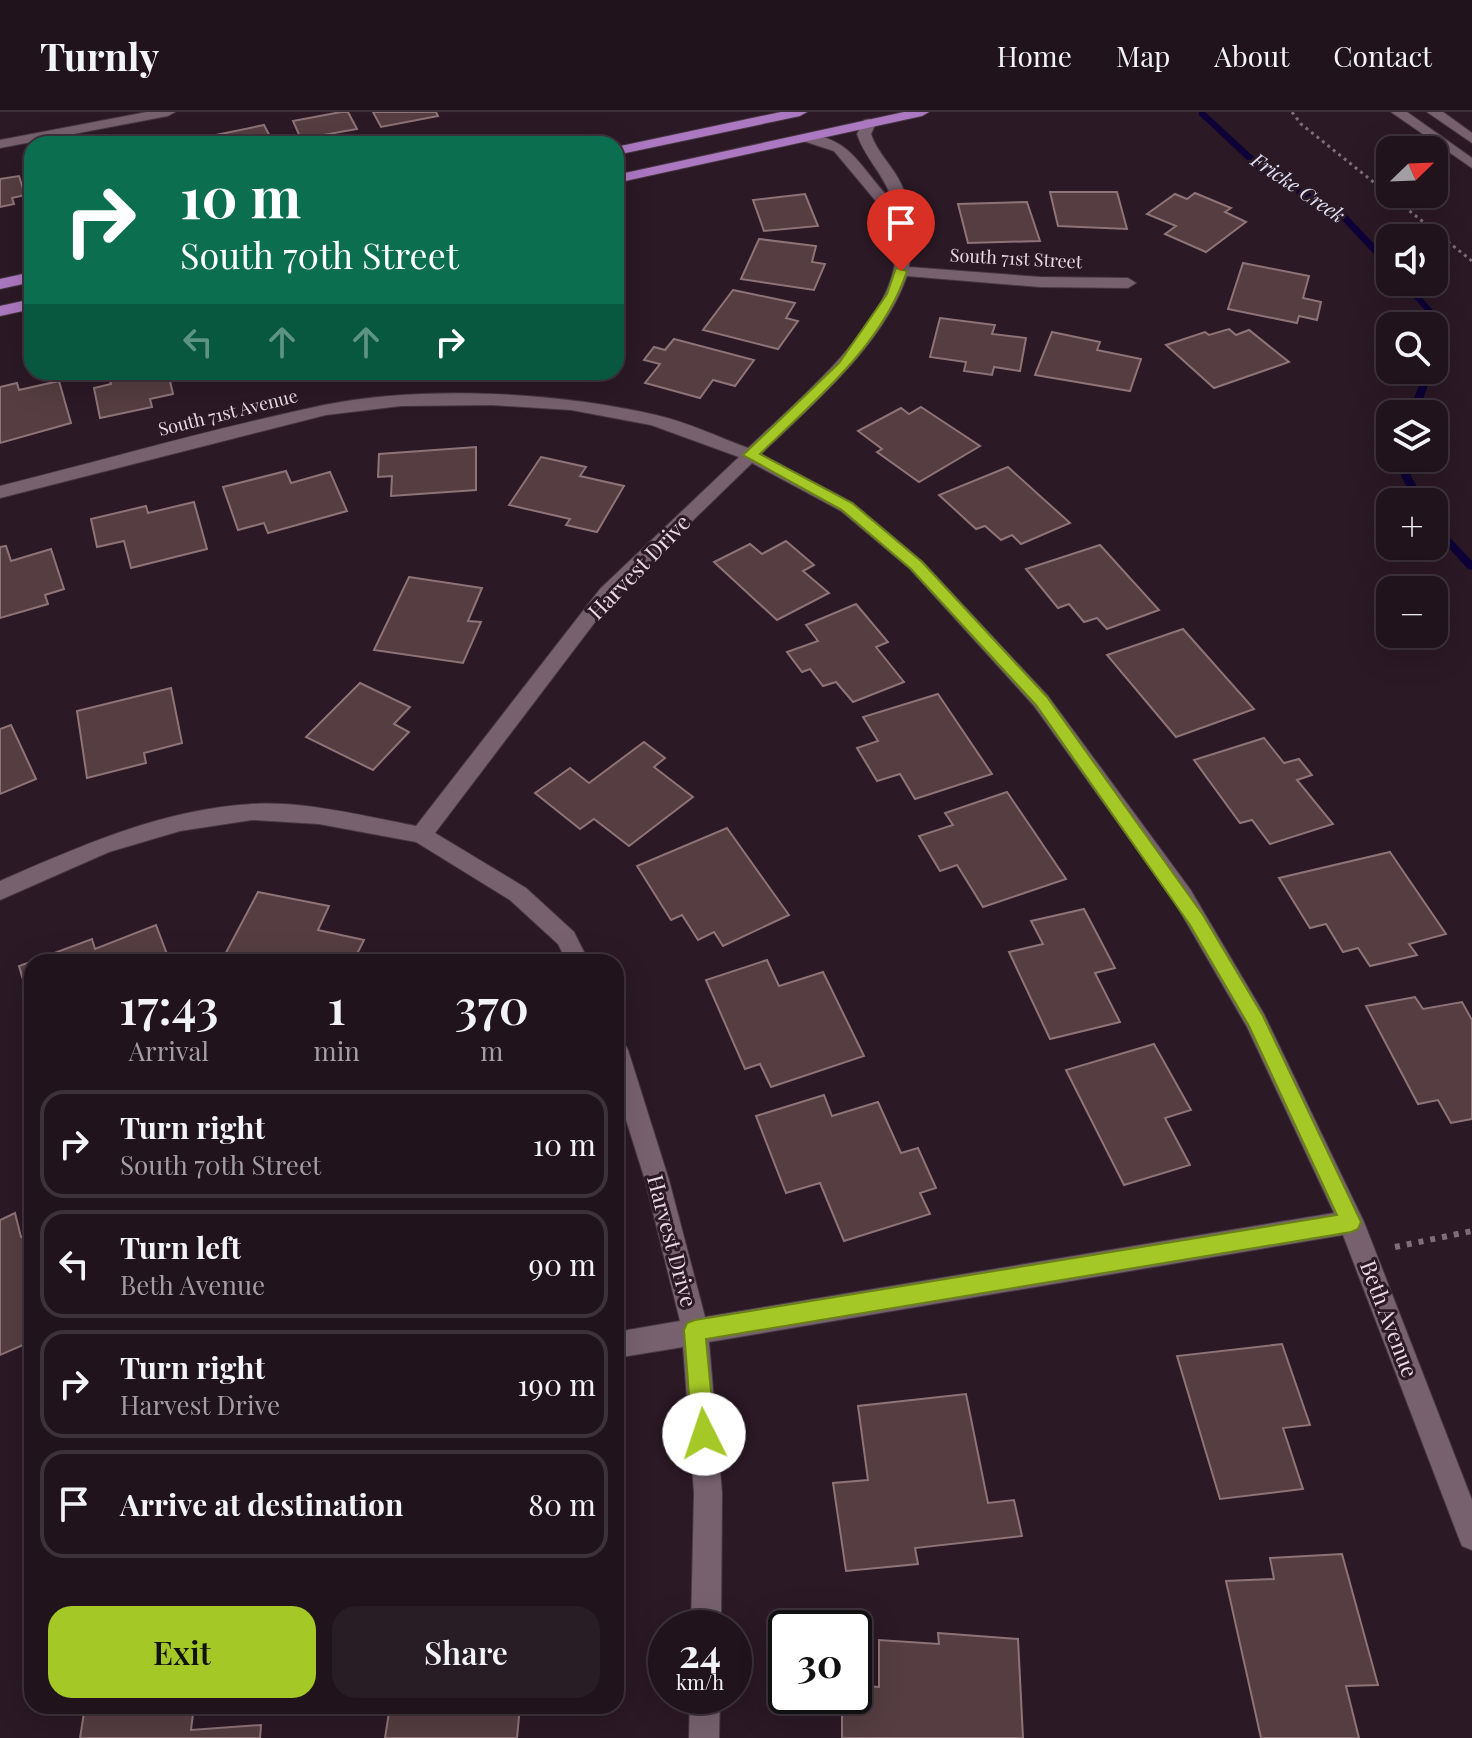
<!DOCTYPE html>
<meta charset="utf-8">
<style>
:root{--surface:#20131c;--page:#281c25;--text:#f1f3f6;--muted:#a29ea3;--line:#3d323b;--accent:#a4c825}
body{margin:0;font-family:"Playfair Display",serif;background:var(--page);color:var(--text);height:100vh;display:flex;flex-direction:column;font-size:30px;white-space:nowrap}
*{box-sizing:border-box;margin:0}
p{font-size:26px;color:var(--muted)}
.icon{flex:none;width:44px;height:44px;fill:none;stroke:currentColor;stroke-width:2;stroke-linecap:round;stroke-linejoin:round}
.map{position:relative;flex:1;overflow:hidden}
.side{position:absolute;left:24px;top:842px;width:600px;height:760px;display:flex;flex-direction:column;background:var(--surface);border-radius:24px;box-shadow:0 8px 32px #0002,0 0 0 2px var(--line)}
.side>*{flex:none}
.top-card{position:absolute;left:24px;top:24px;width:600px;height:244px;border-radius:24px;box-shadow:0 8px 32px #0002,0 0 0 2px var(--line);background:#0b6e4f;color:#fff;overflow:hidden}
.needle{width:52px;rotate:67deg}
.tools{position:absolute;left:1376px;top:24px;display:grid;gap:16px}
.tools a{display:grid;place-items:center;width:72px;height:72px;border-radius:16px;background:var(--surface);box-shadow:0 8px 32px #0002,0 0 0 2px var(--line);font-size:40px}
.speed{position:absolute;left:648px;top:1498px;display:flex;gap:16px;font-size:40px;font-weight:700;text-align:center}
.speed>*{display:grid;place-content:center;width:104px;height:104px;border-radius:50%;background:var(--surface);box-shadow:0 8px 32px #0002,0 0 0 2px var(--line);line-height:1}
.speed small{font-size:20px;font-weight:400}
.speed .limit{border:4px solid #111;border-radius:12px;background:#fff;color:#111}
.pin{position:absolute;display:grid;place-items:center;width:68px;height:68px;color:#fff;margin:-82px -34px;border-radius:50% 50% 50% 0;rotate:-45deg;box-shadow:0 0 8px #0007}
.pin .icon{rotate:45deg}
.me{position:absolute;width:88px;margin:-44px;rotate:356deg;stroke-linejoin:round;filter:drop-shadow(0 0 6px #0008)}
.turn{display:flex;align-items:center;gap:28px;height:168px;padding:0 24px;font-size:36px}
.turn .icon{width:104px;height:104px;stroke-width:2.5}
.turn b{display:block;font-size:56px;line-height:68px}
.lanes{display:flex;align-items:center;height:76px;padding:0 24px;background:#0003;justify-content:center;gap:40px;direction:ltr}
.lanes .off{opacity:.35}
.eta{display:flex;justify-content:space-evenly;align-items:center;height:136px;text-align:center}
.eta b{font-size:48px;font-weight:600;line-height:56px}
.action{display:flex;gap:16px;margin-top:auto;padding:16px 24px}
.action a{flex:1;height:92px;border-radius:24px;background:var(--accent);color:#111;font-size:32px;font-weight:600;line-height:92px;text-align:center}
.action a+a{background:var(--page);color:var(--text)}
ul{padding:0;list-style:none}
li{display:flex;align-items:center;gap:24px;height:108px;margin:0 16px 12px;padding:0 8px;border:4px solid var(--line);border-radius:24px}
li div{flex:1}
li b{display:block;font-size:30px}
li em{font-style:normal}
header{display:flex;align-items:center;gap:48px;box-sizing:border-box;height:112px;padding:0 40px;background:var(--surface);border-bottom:2px solid var(--line)}
header strong{font-size:38px}
nav{display:flex;gap:44px;margin-inline-start:auto;font-size:28px}
.map>svg:first-child{display:block}
</style>
<header>
<strong>Turnly</strong>
<nav><a>Home</a><a>Map</a><a>About</a><a>Contact</a></nav>
</header>
<div class="map">
<svg width="1472" height="1626" viewBox="0 0 1472 1626">
<rect width="100%" height="100%" fill="#2b1925"/>
<g fill="none" stroke-linecap="round" stroke-linejoin="round">
<g fill="#0e0137" fill-rule="evenodd">
<polygon points="1199,0 1205,0 1267,57 1346,102 1390,149 1390,156 1387,156 1340,106 1261,61 1199,3"/>
<polygon points="1400,170 1408,170 1438,204 1437,248 1434,249 1434,214 1430,214 1430,204"/>
<polygon points="1425,258 1433,258 1418,302 1408,302"/>
<polygon points="1403,346 1413,346 1411,364 1425,390 1415,390 1401,364"/>
<polygon points="1434,411 1437,412 1472,449 1472,458 1468,457 1434,420"/>
</g>
</g>
<g fill="#553d41" stroke="#8e7377" stroke-width="2">
<polygon points="341,0 348,0 357,17 301,27 293,9"/>
<polygon points="373,0 436,0 438,4 381,15"/>
<polygon points="264,13 273,30 209,32 206,25"/>
<polygon points="19,64 25,83 12,86 14,92 0,95 0,67"/>
<polygon points="1050,80 1117,80 1127,117 1058,114"/>
<polygon points="1195,81 1231,96 1225,100 1246,110 1206,140 1165,122 1176,114 1147,102 1175,82 1187,87"/>
<polygon points="805,82 818,114 764,119 753,88"/>
<polygon points="1027,90 1040,129 968,131 958,92"/>
<polygon points="759,127 816,134 812,150 825,152 814,178 741,167"/>
<polygon points="1243,151 1309,164 1303,186 1321,190 1317,208 1299,204 1297,211 1228,197"/>
<polygon points="733,178 795,191 786,206 798,209 778,237 703,218"/>
<polygon points="940,206 995,213 992,222 1026,226 1020,259 994,255 992,263 964,259 966,250 930,245"/>
<polygon points="1229,217 1236,223 1249,218 1289,250 1214,276 1166,233 1205,220 1209,223"/>
<polygon points="1052,220 1100,230 1097,238 1141,247 1130,279 1035,263"/>
<polygon points="674,227 754,248 735,274 713,268 700,286 645,271 660,252 644,248 654,235 665,238"/>
<polygon points="108,260 168,260 173,282 150,287 152,295 100,306 94,276 111,272"/>
<polygon points="59,269 71,311 0,331 0,275 17,271 19,278"/>
<polygon points="921,295 980,334 919,370 877,340 882,337 858,319 901,296 909,302"/>
<polygon points="476,335 476,378 391,384 392,364 378,365 379,342"/>
<polygon points="541,345 586,355 580,364 624,374 597,420 566,413 570,407 509,393"/>
<polygon points="1008,355 1070,411 1021,432 1012,423 1001,428 985,414 976,417 939,383"/>
<polygon points="286,359 291,371 330,360 347,399 268,421 264,411 238,418 223,375"/>
<polygon points="194,390 207,437 131,456 124,429 97,435 91,407 146,394 148,401"/>
<polygon points="786,429 814,453 803,459 829,481 777,508 714,450 750,432 762,442"/>
<polygon points="1100,433 1159,498 1107,517 1097,506 1084,510 1069,492 1058,496 1026,457"/>
<polygon points="6,434 11,449 51,437 64,477 45,483 48,492 0,506 0,435"/>
<polygon points="409,465 482,476 468,509 481,510 463,551 374,538"/>
<polygon points="856,492 888,530 876,535 904,570 853,590 836,570 823,574 810,557 802,560 787,540 818,529 806,513"/>
<polygon points="1183,517 1254,597 1176,625 1107,543"/>
<polygon points="360,571 410,595 394,612 409,620 373,658 306,625"/>
<polygon points="171,576 182,631 144,641 146,651 87,666 77,599"/>
<polygon points="938,582 992,662 915,687 900,662 877,669 857,636 878,629 863,605"/>
<polygon points="11,613 36,667 0,682 0,617"/>
<polygon points="1264,626 1284,651 1299,647 1312,663 1297,668 1333,712 1270,732 1252,708 1240,711 1194,648"/>
<polygon points="644,630 665,646 654,655 693,685 629,734 594,707 580,717 535,681 570,656 589,671"/>
<polygon points="1007,680 1066,767 983,795 957,753 940,759 919,724 953,713 945,701"/>
<polygon points="727,716 789,803 723,834 714,820 698,828 682,803 671,808 637,754"/>
<polygon points="1390,740 1446,822 1409,832 1417,843 1370,854 1358,836 1343,840 1326,812 1310,816 1279,766"/>
<polygon points="258,780 329,794 318,818 364,828 353,850 221,850"/>
<polygon points="1084,797 1115,856 1095,861 1120,910 1050,927 1009,840 1043,832 1031,809"/>
<polygon points="156,813 170,850 32,850 32,898 19,854 92,827 95,837"/>
<polygon points="767,848 779,874 823,860 864,944 771,975 760,952 745,957 706,868"/>
<polygon points="1415,885 1423,897 1462,890 1472,908 1472,1007 1451,1011 1438,988 1418,992 1366,894"/>
<polygon points="1154,932 1191,998 1165,1006 1190,1053 1124,1073 1066,958"/>
<polygon points="824,983 832,1004 878,990 901,1041 918,1036 936,1076 920,1081 930,1102 844,1129 820,1071 786,1081 756,1004"/>
<polygon points="15,1101 21,1125 32,1121 32,1229 0,1243 0,1108"/>
<polygon points="1282,1232 1310,1313 1283,1316 1303,1377 1220,1387 1177,1244"/>
<polygon points="966,1282 988,1391 1014,1388 1022,1424 915,1436 918,1452 846,1459 833,1371 868,1368 858,1294"/>
<polygon points="1342,1442 1378,1573 1346,1574 1359,1626 1261,1626 1226,1469 1274,1467 1270,1446"/>
<polygon points="938,1521 1018,1527 1023,1626 842,1626 842,1584 854,1584 854,1573 879,1575 879,1528 939,1532"/>
<polygon points="85,1594 194,1594 191,1618 261,1613 260,1626 80,1626"/>
<polygon points="390,1594 520,1594 517,1626 385,1626"/>
</g>
<g fill="none" stroke-linecap="round" stroke-linejoin="round">
<g stroke="#463741" stroke-width="2">
<g id="minor">
<polygon points="147,0 175,0 168,4 0,36 0,28"/>
<path d="M869 7 876 11 871 22C877 40 889 50 898 66 913 91 912 127 909 155L1040 165 1128 166 1136 171 1128 176 1040 175 907 164C883 233 813 292 761 342L853 391 922 449 1048 584 1190 777 1264 902 1364 1110 1472 1388V1438L1462 1434 1458 1424 1343 1123 709 1230 722 1381 721 1516H691L694 1381 683 1235 616 1246V1220L680 1209 645 1068 616 976V928L624 931 628 938 669 1068 705 1205 1334 1101 1247 915 1174 789 1034 594 910 457 841 399 752 351 614 485 435 721 526 776 574 820 589 850H567L558 832 510 788 416 730 319 712 252 708 180 719 109 740 0 788V769C80 734 163 697 252 692 306 689 363 704 416 714L600 477 739 345 651 313 571 298 492 293 401 294 326 303 0 386V374C108 347 215 316 324 293 424 273 557 280 656 303 687 310 718 325 748 336 793 293 878 222 893 160 898 142 896 123 894 104L875 88 834 39 794 26C801 21 809 22 818 24 855 31 866 65 892 88 885 63 865 47 857 22L864 8Z"/>
<polygon points="690,1584 720,1584 719,1626 689,1626"/>
</g>
</g>
<g stroke="#463741" stroke-width="2">
<g id="tertiary">
<polygon points="1391,0 1407,0 1472,46 1472,56"/>
<polygon points="1427,0 1443,0 1472,21 1472,31"/>
</g>
</g>
<g stroke="#463741" stroke-width="2">
<g id="primary">
<polygon points="781,0 807,0 800,4 616,43 616,35"/>
<polygon points="904,0 929,0 922,4 616,71 616,63"/>
<polygon points="32,160 32,170 0,177 0,167"/>
<polygon points="32,187 32,197 0,204 0,194"/>
</g>
</g>
<polyline stroke="#7e6e78" stroke-width="3" stroke-dasharray="3 4" stroke-linecap="butt" points="1292,0 1301,12 1472,149"/>
<polyline stroke="#7e6e78" stroke-width="6" stroke-dasharray="5 7" stroke-linecap="butt" points="1395,1135 1472,1119"/>
<use href="#minor" fill="#77616f" fill-rule="evenodd"/>
<use href="#tertiary" fill="#77616f" fill-rule="evenodd"/>
<use href="#primary" fill="#ab78c1" fill-rule="evenodd"/>
</g>
<path fill="#a4c825" stroke="#6b8218" stroke-width="2" d="M896 156 907 159C882 234 815 288 760 342L852 391 922 450 1047 585 1203 803 1263 904 1361 1110 1358 1117 1351 1120 706 1227 715 1322 712 1330 704 1333 696 1330 692 1322 684 1218 687 1211 695 1208 1337 1103 1249 914 1190 813 1036 593 911 457 842 398 743 343 839 251 887 182Z"/>
<g text-anchor="middle" stroke-width="6" stroke-linejoin="round" paint-order="stroke">
<g font-size="18" fill="#e7dae2" stroke="#2b1925">
<text transform="translate(1016 147) rotate(3)" y="6">South 71st Street</text>
<text transform="translate(228 301) rotate(-14)" y="6">South 71st Avenue</text>
</g>
<g font-size="20" font-style="italic" fill="#dfe1f7" stroke="#2b1925">
<text transform="translate(1298 76) rotate(34)" y="7">Fricke Creek</text>
</g>
<g font-size="22" fill="#e7dae2" stroke="#2b1925">
<text transform="translate(639 455) rotate(-46)" y="8">Harvest Drive</text>
<text transform="translate(672 1129) rotate(75)" y="8">Harvest Drive</text>
<text transform="translate(1389 1207) rotate(69)" y="8">Beth Avenue</text>
</g>
</g>
</svg>
<div class="tools">
<a><svg class="needle" viewBox="-14 -14 28 28"><path d="M0-13l5 13h-10z" fill="#e53935"/><path d="M0 13l5-13h-10z" fill="#a29ea3"/></svg></a>
<a><svg class="icon" aria-label="sound" viewBox="0 0 24 24"><path d="M4 9h4l5-4v14l-5-4H4zM17 9q2 3 0 6"/></svg></a>
<a><svg class="icon" aria-label="search" viewBox="0 0 24 24"><circle cx="10" cy="10" r="6"/><path d="M15 15l6 6"/></svg></a>
<a><svg class="icon" aria-label="layers" viewBox="0 0 24 24"><path d="M12 4l9 5-9 5-9-5zM3 14l9 5 9-5"/></svg></a>
<a>+</a>
<a>−</a>
</div>
<div class="speed"><div>24<small>km/h</small></div><div class="limit">30</div></div>
<div class="pin" style="left:901px;top:159px;background:#d93025"><svg class="icon" aria-label="arrive" viewBox="0 0 24 24"><path d="M6 21V4h12l-3 4 3 4H6"/></svg></div>
<svg class="me" style="left:704px;top:1322px" viewBox="-20 -20 40 40"><circle r="19" fill="#fff"/><path d="M0-13L10 11 0 6-10 11z" fill="#a4c825"/></svg>
<div class="top-card">
<div class="turn"><svg class="icon" aria-label="right" viewBox="0 0 24 24"><path d="M7 20v-9h11M14 6l5 5-5 5"/></svg><div><b>10 m</b>South 70th Street</div></div>
<div class="lanes"><svg class="icon off" aria-label="left" viewBox="0 0 24 24"><path d="M17 20v-9H6M10 6l-5 5 5 5"/></svg><svg class="icon off" aria-label="ahead" viewBox="0 0 24 24"><path d="M12 20V5M6 11l6-6 6 6"/></svg><svg class="icon off" aria-label="ahead" viewBox="0 0 24 24"><path d="M12 20V5M6 11l6-6 6 6"/></svg><svg class="icon" aria-label="right" viewBox="0 0 24 24"><path d="M7 20v-9h11M14 6l5 5-5 5"/></svg></div>
</div>
<section class="side">
<div class="eta">
<div><b>17:43</b><p>Arrival</p></div>
<div><b>1</b><p>min</p></div>
<div><b>370</b><p>m</p></div>
</div>
<ul>
<li><svg class="icon" aria-label="right" viewBox="0 0 24 24"><path d="M7 20v-9h11M14 6l5 5-5 5"/></svg><div><b>Turn right</b><p>South 70th Street</p></div><em>10 m</em></li>
<li><svg class="icon" aria-label="left" viewBox="0 0 24 24"><path d="M17 20v-9H6M10 6l-5 5 5 5"/></svg><div><b>Turn left</b><p>Beth Avenue</p></div><em>90 m</em></li>
<li><svg class="icon" aria-label="right" viewBox="0 0 24 24"><path d="M7 20v-9h11M14 6l5 5-5 5"/></svg><div><b>Turn right</b><p>Harvest Drive</p></div><em>190 m</em></li>
<li><svg class="icon" aria-label="arrive" viewBox="0 0 24 24"><path d="M6 21V4h12l-3 4 3 4H6"/></svg><div><b>Arrive at destination</b></div><em>80 m</em></li>
</ul>
<div class="action"><a>Exit</a><a>Share</a></div>
</section>
</div>
